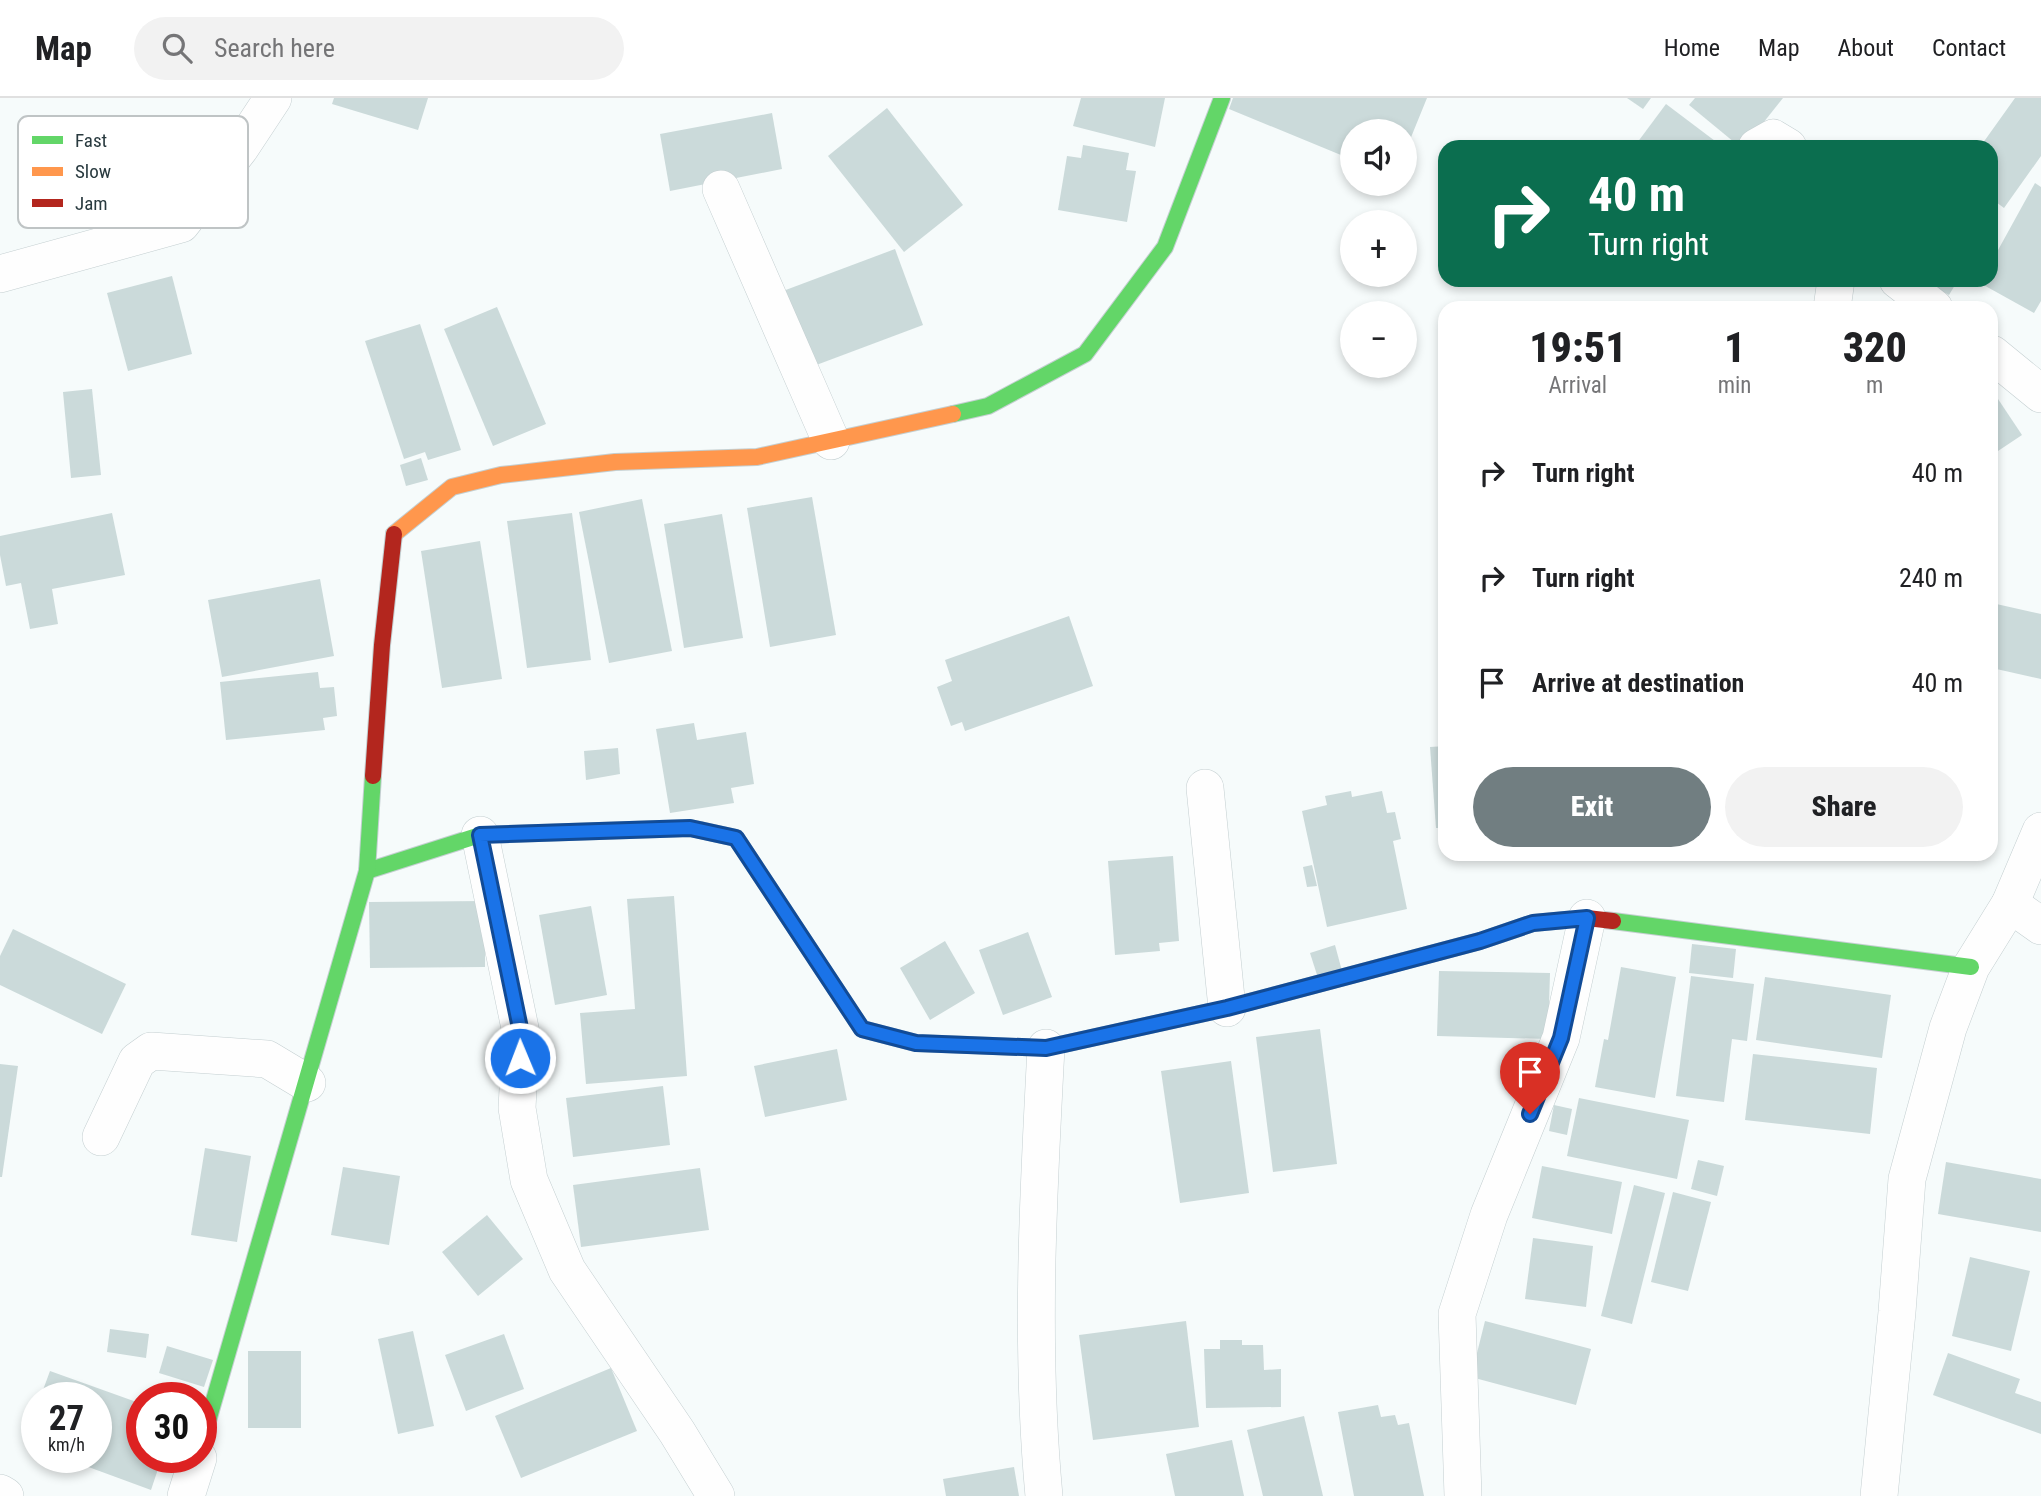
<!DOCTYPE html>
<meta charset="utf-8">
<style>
:root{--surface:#fff;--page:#f2f2f2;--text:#202124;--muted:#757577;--line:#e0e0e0;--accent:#717e81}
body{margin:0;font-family:"Roboto Condensed",sans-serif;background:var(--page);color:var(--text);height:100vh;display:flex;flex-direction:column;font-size:26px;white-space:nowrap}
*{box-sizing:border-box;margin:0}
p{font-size:23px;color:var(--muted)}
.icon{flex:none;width:38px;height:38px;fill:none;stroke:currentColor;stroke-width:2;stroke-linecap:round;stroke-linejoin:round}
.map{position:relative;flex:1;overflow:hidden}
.side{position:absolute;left:1438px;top:203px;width:560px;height:560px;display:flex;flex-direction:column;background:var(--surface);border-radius:21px;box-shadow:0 4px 10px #0003}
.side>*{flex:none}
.banner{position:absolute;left:1438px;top:42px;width:560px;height:147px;border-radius:21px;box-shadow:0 4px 10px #0003;background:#0b6e4f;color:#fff;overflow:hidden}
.buttons{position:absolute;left:1340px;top:21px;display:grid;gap:14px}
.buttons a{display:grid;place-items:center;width:77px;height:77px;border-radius:50%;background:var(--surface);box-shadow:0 4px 10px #0003;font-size:35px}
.speed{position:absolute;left:21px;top:1284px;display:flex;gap:14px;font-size:35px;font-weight:700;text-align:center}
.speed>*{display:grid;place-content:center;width:91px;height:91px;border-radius:50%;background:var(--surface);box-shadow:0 4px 10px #0003;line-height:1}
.speed small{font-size:18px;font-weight:400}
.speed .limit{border:10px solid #d22;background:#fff;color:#111}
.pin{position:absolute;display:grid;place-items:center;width:60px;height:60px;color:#fff;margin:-72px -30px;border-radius:50% 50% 50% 0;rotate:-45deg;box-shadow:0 0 7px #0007}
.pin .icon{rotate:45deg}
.me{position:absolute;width:77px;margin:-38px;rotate:359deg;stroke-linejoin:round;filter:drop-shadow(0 0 5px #0008)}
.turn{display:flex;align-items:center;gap:24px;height:147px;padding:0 35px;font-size:32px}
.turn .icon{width:91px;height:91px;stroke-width:2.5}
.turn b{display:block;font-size:49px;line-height:60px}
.eta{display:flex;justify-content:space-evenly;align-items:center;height:119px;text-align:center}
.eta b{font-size:42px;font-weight:800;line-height:49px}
.primary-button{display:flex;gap:14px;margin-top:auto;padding:14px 35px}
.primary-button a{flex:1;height:80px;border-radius:42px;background:var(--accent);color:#fff;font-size:28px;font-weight:800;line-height:80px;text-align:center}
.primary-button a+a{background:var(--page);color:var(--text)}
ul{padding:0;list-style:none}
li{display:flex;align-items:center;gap:21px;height:105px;padding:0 35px}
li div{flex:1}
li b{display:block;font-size:26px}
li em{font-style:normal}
header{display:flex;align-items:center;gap:42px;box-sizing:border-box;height:98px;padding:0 35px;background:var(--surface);border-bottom:2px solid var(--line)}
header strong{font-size:33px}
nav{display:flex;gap:38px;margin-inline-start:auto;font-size:24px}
.search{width:490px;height:63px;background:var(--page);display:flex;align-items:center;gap:18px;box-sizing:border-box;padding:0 24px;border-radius:38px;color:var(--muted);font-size:26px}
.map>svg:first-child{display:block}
</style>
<header>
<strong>Map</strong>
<div class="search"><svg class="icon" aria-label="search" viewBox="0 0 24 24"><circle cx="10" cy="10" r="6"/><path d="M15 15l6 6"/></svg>Search here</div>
<nav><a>Home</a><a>Map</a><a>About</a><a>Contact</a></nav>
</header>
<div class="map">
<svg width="2041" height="1398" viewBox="0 0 2041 1398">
<rect width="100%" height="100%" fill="#f6fbfb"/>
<g fill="#cbdada">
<polygon points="334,0 428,0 418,32 332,6"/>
<polygon points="1081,0 1165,0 1155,49 1073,28"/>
<polygon points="1233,0 1427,0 1405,54 1405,33 1353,33 1353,62 1229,11"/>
<polygon points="1627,0 1651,0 1643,11"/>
<polygon points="1695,0 1783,0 1744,49 1740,49 1689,7"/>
<polygon points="2015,0 2041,0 2041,58 2004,110 1992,101 1992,49 1980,49"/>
<polygon points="1666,6 1723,49 1634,49"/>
<polygon points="887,10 963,107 904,154 828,58"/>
<polygon points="772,15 782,71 670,93 660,36"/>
<polygon points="1083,47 1129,55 1126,72 1136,73 1127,124 1058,112 1067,58 1081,60"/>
<polygon points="2035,85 2041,89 2041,203 2034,215 1980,185 1981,182 1992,182 1992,163"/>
<polygon points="895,151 923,227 811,269 783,193"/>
<polygon points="172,178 192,256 128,273 107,195"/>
<polygon points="1922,182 1958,182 1949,197"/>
<polygon points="497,209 546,326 493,348 444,231"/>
<polygon points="420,226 461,352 428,362 425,354 404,361 365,243"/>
<polygon points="92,291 101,377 71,380 63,294"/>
<polygon points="1996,298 2022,337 1992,357 1992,301"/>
<polygon points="421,360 428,382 406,388 400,367"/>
<polygon points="812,399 836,537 770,549 747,410"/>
<polygon points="642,401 672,553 609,565 579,414"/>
<polygon points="112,415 125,477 52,491 58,526 30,531 21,485 6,488 0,457 0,438"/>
<polygon points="572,415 591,562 527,570 507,423"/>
<polygon points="722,416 743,540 684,550 664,426"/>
<polygon points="480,443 502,581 442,590 421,453"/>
<polygon points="320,481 334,558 222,579 208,502"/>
<polygon points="1992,505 2041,516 2041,581 1992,570"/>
<polygon points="1069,518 1093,588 965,633 962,624 951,628 937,589 952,583 945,562"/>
<polygon points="318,574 320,590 334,589 337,618 323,620 325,632 226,642 220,584"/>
<polygon points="694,625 697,642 746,634 754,686 731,690 734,705 670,715 656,631"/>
<polygon points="1446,648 1446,730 1436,730 1430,649"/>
<polygon points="618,650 620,676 586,682 584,653"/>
<polygon points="1351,693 1352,699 1382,693 1387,715 1395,714 1401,741 1393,743 1407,811 1327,829 1302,713 1327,707 1325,698"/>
<polygon points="1173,758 1179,843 1159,845 1160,853 1115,857 1108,763"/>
<polygon points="1312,767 1317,788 1307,789 1303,769"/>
<polygon points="674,798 687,978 586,986 580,915 635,911 627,801"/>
<polygon points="485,803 485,869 370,870 369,804"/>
<polygon points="591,808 607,897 555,907 539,817"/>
<polygon points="13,831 126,886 102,936 0,887 0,858"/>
<polygon points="1028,834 1052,899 1003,917 979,852"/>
<polygon points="945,843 975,895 930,922 900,870"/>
<polygon points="1692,846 1736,851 1733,880 1689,875"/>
<polygon points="1335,847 1342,873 1318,880 1310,855"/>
<polygon points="1621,869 1676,879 1655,1000 1595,989 1604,941 1608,942"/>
<polygon points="1439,873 1550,875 1548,941 1437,938"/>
<polygon points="1691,878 1754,886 1747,943 1732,941 1724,1004 1676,998"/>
<polygon points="1765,879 1891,897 1882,960 1756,942"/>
<polygon points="1320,931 1337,1066 1273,1074 1256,939"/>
<polygon points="837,951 847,1002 765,1019 754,968"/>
<polygon points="1753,956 1877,970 1870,1036 1745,1022"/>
<polygon points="1231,963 1249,1095 1180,1105 1161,973"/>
<polygon points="0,966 18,968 2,1079 0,1079"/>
<polygon points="663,988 670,1047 573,1059 566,1000"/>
<polygon points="1579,1000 1689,1022 1677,1081 1567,1058"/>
<polygon points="1554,1007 1572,1011 1567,1037 1549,1033"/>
<polygon points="205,1050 251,1058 237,1144 191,1137"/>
<polygon points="1698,1062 1724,1068 1717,1098 1691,1091"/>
<polygon points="1946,1064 2041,1081 2041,1134 1938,1116"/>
<polygon points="1542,1068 1622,1084 1612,1136 1532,1120"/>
<polygon points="343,1069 400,1078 389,1147 331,1137"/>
<polygon points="700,1070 709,1132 581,1149 573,1087"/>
<polygon points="1634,1087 1665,1095 1632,1226 1601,1218"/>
<polygon points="1673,1094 1711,1104 1688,1193 1651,1184"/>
<polygon points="487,1117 523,1161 478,1198 442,1154"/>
<polygon points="1533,1140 1593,1148 1586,1209 1525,1201"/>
<polygon points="1970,1159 2030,1173 2011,1253 1952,1238"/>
<polygon points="1186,1223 1199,1329 1093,1342 1079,1237"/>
<polygon points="1485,1223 1591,1251 1576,1307 1471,1279"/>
<polygon points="110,1231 149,1236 146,1260 107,1254"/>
<polygon points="413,1233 434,1328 398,1336 378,1241"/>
<polygon points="504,1236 524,1291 466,1313 445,1257"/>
<polygon points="1220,1242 1242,1242 1242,1247 1263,1247 1264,1272 1281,1271 1281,1309 1206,1310 1204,1251 1220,1251"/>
<polygon points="167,1248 213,1262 204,1289 159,1275"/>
<rect x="248" y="1253" width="53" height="77"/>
<polygon points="1948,1255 2020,1281 2015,1295 2041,1304 2041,1336 1933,1297"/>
<polygon points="611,1270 637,1333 521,1380 495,1318"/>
<polygon points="50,1273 142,1306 142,1338 137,1353 142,1355 142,1360 161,1362 151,1392 64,1360 96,1360 96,1300 40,1300"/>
<polygon points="1378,1307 1381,1319 1395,1317 1398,1327 1409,1325 1424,1398 1354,1398 1338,1314"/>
<polygon points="36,1311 37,1311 37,1350 24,1346"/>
<polygon points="1304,1318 1323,1398 1263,1398 1247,1332"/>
<polygon points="1232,1342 1244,1398 1175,1398 1166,1356"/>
<polygon points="1014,1369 1019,1398 946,1398 943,1381"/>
</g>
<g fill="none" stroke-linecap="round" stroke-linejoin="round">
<g stroke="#c4cfd1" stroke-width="38">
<g id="street">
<polyline points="1757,49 1773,40 1788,49"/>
<polyline points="721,91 831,343"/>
<polyline points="0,176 181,126 240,50 273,0"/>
<polyline points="1898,182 1934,210"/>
<polyline points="1832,210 1836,182"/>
<polyline points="1992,256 2041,296"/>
<polyline points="1205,690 1227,910"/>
<polyline points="480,737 521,935 517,1010 529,1082 567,1172 677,1334 716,1398"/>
<polyline points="2010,806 2041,828"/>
<polyline points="101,1039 137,963 151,953 267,961 307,985"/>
<polyline points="0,1395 5,1398"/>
<polyline points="186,1398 198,1360"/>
<path d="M1044 1398C1030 1249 1038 1099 1046 950"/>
<polyline points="1463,1398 1457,1216 1489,1117 1561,940 1587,820"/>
<polyline points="1879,1398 1897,1214 1907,1081 1948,930 1971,869 2010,806 2041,733"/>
</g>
</g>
<g stroke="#c4cfd1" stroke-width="18">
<g id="fast">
<polyline points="953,316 988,308 1085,256 1165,149 1222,0"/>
<polyline points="367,773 480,737 690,730 700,732"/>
<polyline points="1613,823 1971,869"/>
<polyline points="970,947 1046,950 1227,910 1404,863"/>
<polyline points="201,1347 367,773 373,678"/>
</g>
</g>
<g stroke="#c4cfd1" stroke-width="18">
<g id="slow">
<polyline points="394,436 452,389 501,377 615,364 757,359 953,316"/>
<polyline points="700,732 736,740 862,931 916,945 970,947"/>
</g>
</g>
<g stroke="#c4cfd1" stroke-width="18">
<g id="jam">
<polyline points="373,678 382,547 394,436"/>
<polyline points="1404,863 1480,843 1533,825 1587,820 1613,823"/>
</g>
</g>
<use href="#street" stroke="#fefefe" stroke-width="37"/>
<use href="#fast" stroke="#63d668" stroke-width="16"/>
<use href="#slow" stroke="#ff974d" stroke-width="16"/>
<use href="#jam" stroke="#b3261e" stroke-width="16"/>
</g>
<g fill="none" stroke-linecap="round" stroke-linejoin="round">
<g stroke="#114b97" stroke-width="18">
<polyline id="route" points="520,960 521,935 480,737 690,730 736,740 862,931 916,945 1046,950 1227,910 1480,843 1533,825 1587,820 1561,940 1530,1016"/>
</g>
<use href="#route" stroke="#1a73e8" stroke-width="12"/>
</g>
<rect x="18" y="18" width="230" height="112" rx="10" fill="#fff" stroke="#bfc4c5" stroke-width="2"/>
<rect x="32" y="38" width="31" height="8" fill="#63d668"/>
<rect x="32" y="69" width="31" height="9" fill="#ff974d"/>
<rect x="32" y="101" width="31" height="8" fill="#b3261e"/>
<g font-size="19" fill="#293a3f">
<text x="75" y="49">Fast</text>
<text x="75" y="80">Slow</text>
<text x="75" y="112">Jam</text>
</g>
</svg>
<div class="buttons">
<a><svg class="icon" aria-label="sound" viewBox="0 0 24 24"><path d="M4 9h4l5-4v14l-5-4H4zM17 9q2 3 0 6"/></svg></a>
<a>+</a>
<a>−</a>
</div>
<div class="speed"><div>27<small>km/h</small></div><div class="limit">30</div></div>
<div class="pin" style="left:1530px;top:1016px;background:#d93025"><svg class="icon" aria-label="arrive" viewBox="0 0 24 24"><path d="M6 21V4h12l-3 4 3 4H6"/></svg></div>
<svg class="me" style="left:520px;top:960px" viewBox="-20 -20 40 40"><circle r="17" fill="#1a73e8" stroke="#fff" stroke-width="3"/><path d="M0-11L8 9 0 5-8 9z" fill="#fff"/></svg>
<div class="banner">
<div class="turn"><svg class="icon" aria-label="right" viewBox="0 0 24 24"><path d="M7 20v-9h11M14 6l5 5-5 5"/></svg><div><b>40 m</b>Turn right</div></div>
</div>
<section class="side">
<div class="eta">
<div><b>19:51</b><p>Arrival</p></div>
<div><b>1</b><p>min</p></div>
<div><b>320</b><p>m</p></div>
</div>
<ul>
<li><svg class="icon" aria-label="right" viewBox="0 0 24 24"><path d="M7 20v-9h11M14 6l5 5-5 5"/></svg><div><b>Turn right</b></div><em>40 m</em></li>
<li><svg class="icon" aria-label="right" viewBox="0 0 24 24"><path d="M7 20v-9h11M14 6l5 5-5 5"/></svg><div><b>Turn right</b></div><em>240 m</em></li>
<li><svg class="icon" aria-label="arrive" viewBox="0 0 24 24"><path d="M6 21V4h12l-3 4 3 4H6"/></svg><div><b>Arrive at destination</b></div><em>40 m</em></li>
</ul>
<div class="primary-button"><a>Exit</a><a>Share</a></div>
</section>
</div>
